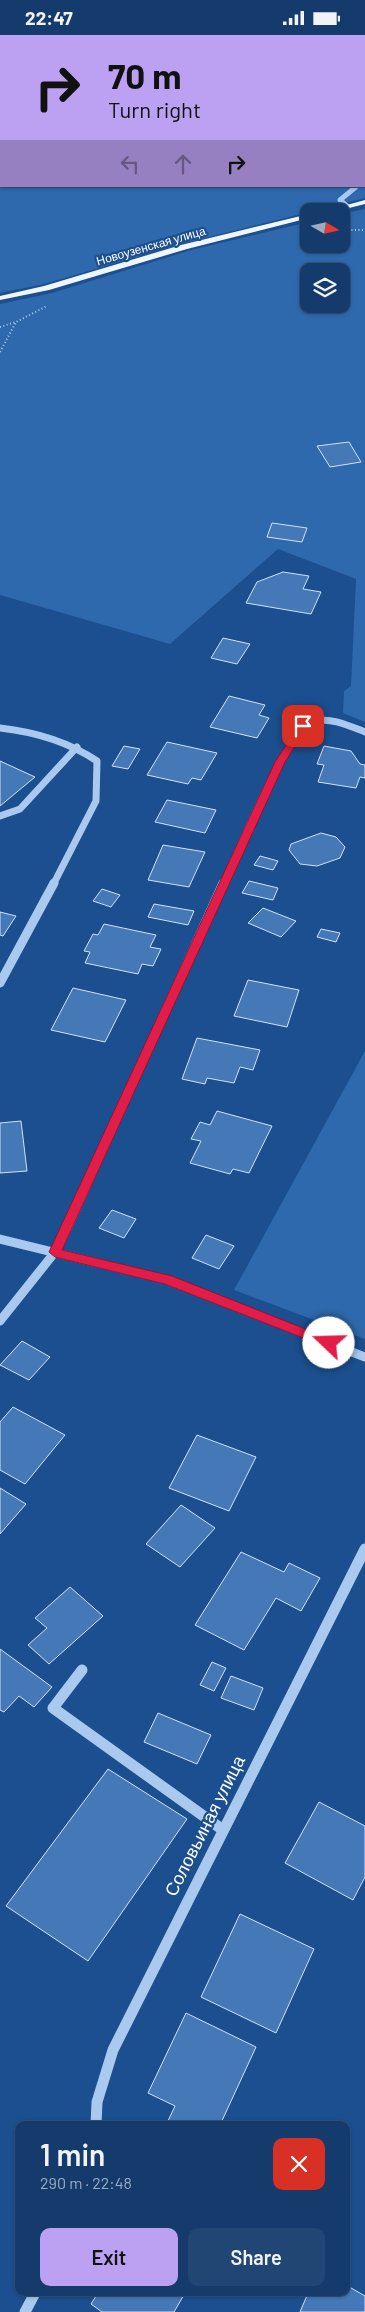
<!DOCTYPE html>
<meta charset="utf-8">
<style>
:root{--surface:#143b6b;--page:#214673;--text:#f1f3f6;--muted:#9dadc1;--line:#33557e;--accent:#bca0f2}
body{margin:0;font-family:Barlow,sans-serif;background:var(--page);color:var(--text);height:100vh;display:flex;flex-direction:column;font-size:19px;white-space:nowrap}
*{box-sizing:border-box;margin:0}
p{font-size:16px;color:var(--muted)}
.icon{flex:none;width:28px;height:28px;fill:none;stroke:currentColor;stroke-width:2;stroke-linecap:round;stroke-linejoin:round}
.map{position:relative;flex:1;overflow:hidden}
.sheet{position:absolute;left:15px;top:2086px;width:335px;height:175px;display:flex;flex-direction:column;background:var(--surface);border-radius:10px;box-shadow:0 1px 4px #0004,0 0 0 1px var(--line)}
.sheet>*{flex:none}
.banner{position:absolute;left:0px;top:0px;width:365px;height:152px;box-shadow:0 1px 4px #0004,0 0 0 1px var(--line);background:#bca0f2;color:#111;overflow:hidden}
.needle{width:32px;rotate:99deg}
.fabs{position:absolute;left:300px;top:168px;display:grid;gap:10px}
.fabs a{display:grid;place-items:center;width:50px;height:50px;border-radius:10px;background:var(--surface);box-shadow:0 1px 4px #0004,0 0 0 1px var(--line);font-size:25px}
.pin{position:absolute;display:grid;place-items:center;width:42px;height:42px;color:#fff;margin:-21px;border-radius:10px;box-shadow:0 2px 8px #0006}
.me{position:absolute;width:55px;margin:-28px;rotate:291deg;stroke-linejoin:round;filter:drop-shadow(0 0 4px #0008)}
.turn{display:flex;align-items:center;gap:18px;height:105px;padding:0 25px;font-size:22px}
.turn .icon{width:65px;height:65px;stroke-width:2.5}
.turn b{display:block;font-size:35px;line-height:42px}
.lanes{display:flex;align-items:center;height:48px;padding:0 25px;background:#0003;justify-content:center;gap:25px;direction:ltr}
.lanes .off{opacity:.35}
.round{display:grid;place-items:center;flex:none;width:52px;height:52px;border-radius:10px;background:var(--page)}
.overview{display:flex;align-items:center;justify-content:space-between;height:85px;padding:0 25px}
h1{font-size:30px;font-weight:600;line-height:38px}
.action{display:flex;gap:10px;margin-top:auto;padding:10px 25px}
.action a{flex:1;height:58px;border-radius:10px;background:var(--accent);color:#111;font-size:20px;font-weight:600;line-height:58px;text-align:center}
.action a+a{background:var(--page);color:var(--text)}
.status{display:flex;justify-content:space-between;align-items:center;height:35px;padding:0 25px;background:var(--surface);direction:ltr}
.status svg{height:14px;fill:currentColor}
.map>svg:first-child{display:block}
</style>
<div class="status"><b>22:47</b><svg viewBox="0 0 49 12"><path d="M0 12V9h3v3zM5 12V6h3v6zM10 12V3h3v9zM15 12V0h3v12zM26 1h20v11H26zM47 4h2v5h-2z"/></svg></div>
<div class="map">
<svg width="365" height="2277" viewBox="0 0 365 2277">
<rect width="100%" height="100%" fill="#1b4f8f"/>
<g fill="#2e69ad" fill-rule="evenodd">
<polygon points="0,0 155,0 1,1 0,60"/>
<polygon points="356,0 365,0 365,163 181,209 44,249 0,258 0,69 1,151 364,151 364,1 353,1"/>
<path d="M365 174V687L343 678 344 656 351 651 356 544 278 514 170 609 0 560V269L52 258 191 215 309 187V209H341V179ZM309 236H341V269H309Z"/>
<polygon points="365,1016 365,1304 234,1255"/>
</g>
<g fill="#4478b7" stroke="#cfe3fa">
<polygon points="349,407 361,427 330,432 317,411"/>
<polygon points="272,488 307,493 302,507 267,502"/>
<polygon points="283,537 309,541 303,554 321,557 311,579 246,568 257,547"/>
<polygon points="223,603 250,609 237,629 211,623"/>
<polygon points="229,661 265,670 259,680 269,683 257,703 210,692"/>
<polygon points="167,707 217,718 201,745 192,743 188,749 147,740"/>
<polygon points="124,711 140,714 128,734 112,731"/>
<polygon points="324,711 351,716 360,729 365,730 365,743 360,742 356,753 318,747 324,730 317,729"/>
<polygon points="0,726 35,742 0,771"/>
<polygon points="167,765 216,775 205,798 155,787"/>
<polygon points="321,798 336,802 345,812 340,823 317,831 300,829 289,815 291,809"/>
<polygon points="163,810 205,817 189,852 148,845"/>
<polygon points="260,821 278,826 273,835 254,830"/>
<polygon points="249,846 278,853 273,865 242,858"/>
<polygon points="102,854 120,860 111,872 93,866"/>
<polygon points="154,869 194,876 188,890 148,882"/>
<polygon points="263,873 296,886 281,902 248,888"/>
<polygon points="0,877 16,881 3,901 0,900"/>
<polygon points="104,889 156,900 150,912 161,914 153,931 142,929 138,939 85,928 90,917 84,916 93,899 98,900"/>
<polygon points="321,894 340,898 336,907 317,902"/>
<polygon points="248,945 299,955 287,992 234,981"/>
<polygon points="73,953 126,965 105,1007 51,995"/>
<polygon points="197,1003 260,1015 253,1035 240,1032 234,1048 207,1043 205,1049 182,1044"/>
<polygon points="217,1076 272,1091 249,1138 233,1134 230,1139 190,1128 201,1106 191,1104 200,1087 210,1090"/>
<polygon points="21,1086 27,1136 0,1138 0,1088"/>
<polygon points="112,1175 136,1184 124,1203 99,1193"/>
<polygon points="206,1200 234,1211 219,1234 192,1223"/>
<polygon points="22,1306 50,1322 29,1345 0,1330"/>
<polygon points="13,1372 65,1400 25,1449 0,1435 0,1387"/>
<polygon points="197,1400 256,1422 229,1476 169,1453"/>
<polygon points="0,1453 26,1469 0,1499"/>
<polygon points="181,1470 215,1493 180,1532 146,1509"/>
<polygon points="241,1517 284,1537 289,1528 320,1543 301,1576 276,1563 244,1615 195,1590"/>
<polygon points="70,1552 103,1581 49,1629 28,1610 47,1593 35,1583"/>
<polygon points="0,1614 52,1652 34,1672 19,1661 4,1677 0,1675"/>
<polygon points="212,1627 226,1633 214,1656 200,1650"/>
<polygon points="231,1641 263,1653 254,1675 221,1663"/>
<polygon points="158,1678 211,1700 197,1729 144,1707"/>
<polygon points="108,1734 187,1784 88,1926 6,1871"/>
<polygon points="319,1767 365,1791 365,1842 353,1865 285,1828"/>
<polygon points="240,1879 314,1914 276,1998 201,1962"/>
<polygon points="186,1978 256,2012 220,2090 170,2090 167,2088 175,2071 148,2058"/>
<polygon points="346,2250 365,2261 365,2277 300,2277 308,2258 346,2258"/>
<polygon points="98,2258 185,2258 174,2277 102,2277 91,2269"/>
</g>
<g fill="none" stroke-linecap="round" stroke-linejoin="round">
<g stroke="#a9c9ee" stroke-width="2" stroke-dasharray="1 2.5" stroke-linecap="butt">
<polyline points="341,195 365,195"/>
<polyline points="0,292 16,287 47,271"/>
<polyline points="0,317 16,287"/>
</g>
<g stroke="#a9c9ee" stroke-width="5">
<polyline points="233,0 240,1"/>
<polyline points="156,1 158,0"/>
<polyline points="348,172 340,165 357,151"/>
</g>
<g stroke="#a9c9ee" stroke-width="7">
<path d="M0 693C36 697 67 706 97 726L96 766 53 850"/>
<polyline points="0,781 20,774 77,712"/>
<path d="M223 850C238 818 285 698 313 687 329 681 350 691 365 697"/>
</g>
<g stroke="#a9c9ee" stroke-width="9">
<polyline points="0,948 54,848"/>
<polyline points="0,1204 167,1245 365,1322"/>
<polyline points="0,1286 55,1217 68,1192 223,848"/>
</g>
<g stroke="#a9c9ee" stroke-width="11">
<polyline points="82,1635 53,1673 223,1795"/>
<polyline points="96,2090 97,2067 113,2015 365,1514"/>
<polyline points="25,2277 35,2258"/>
</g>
<g fill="#f0f6ff" fill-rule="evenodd">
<polygon points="365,165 365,169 337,176 325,176"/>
<polygon points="309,179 309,183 187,214 49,255 0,265 0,261 44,251 181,210"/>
</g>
</g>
<polygon fill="#e11d48" stroke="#92132f" points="303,688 308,691 285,727 62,1215 172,1241 333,1305 335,1308 329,1313 165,1249 55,1222 49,1217 275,727 300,689"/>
<g text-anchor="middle" stroke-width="4.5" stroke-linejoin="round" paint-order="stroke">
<g font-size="12" fill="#fff" stroke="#1b4f8f">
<text transform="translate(151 211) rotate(-16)" y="4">Новоузенская улица</text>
</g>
<g font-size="18" fill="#fff" stroke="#1b4f8f">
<text transform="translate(205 1791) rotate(-63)" y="6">Соловьиная улица</text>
</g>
</g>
</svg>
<div class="fabs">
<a><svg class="needle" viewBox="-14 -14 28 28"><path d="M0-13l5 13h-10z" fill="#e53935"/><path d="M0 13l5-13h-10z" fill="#9dadc1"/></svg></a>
<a><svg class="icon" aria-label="layers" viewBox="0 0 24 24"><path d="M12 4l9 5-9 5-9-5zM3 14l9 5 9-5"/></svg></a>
</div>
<div class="pin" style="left:303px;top:691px;background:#d93025"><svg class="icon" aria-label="arrive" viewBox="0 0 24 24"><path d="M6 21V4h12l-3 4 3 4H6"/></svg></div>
<svg class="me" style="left:329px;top:1308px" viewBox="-20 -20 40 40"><circle r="19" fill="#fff"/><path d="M0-13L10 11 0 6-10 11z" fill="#e11d48"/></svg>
<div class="banner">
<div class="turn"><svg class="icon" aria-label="right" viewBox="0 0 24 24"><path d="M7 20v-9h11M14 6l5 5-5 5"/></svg><div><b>70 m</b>Turn right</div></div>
<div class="lanes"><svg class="icon off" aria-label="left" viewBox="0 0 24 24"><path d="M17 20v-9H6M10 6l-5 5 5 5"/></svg><svg class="icon off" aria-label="ahead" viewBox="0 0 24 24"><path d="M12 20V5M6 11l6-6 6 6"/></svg><svg class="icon" aria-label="right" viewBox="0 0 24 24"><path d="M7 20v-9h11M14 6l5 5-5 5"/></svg></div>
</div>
<section class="sheet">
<div class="overview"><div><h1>1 min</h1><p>290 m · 22:48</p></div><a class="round" style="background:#d93025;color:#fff"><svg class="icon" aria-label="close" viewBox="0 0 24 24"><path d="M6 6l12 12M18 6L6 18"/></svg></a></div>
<div class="action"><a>Exit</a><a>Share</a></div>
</section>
</div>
